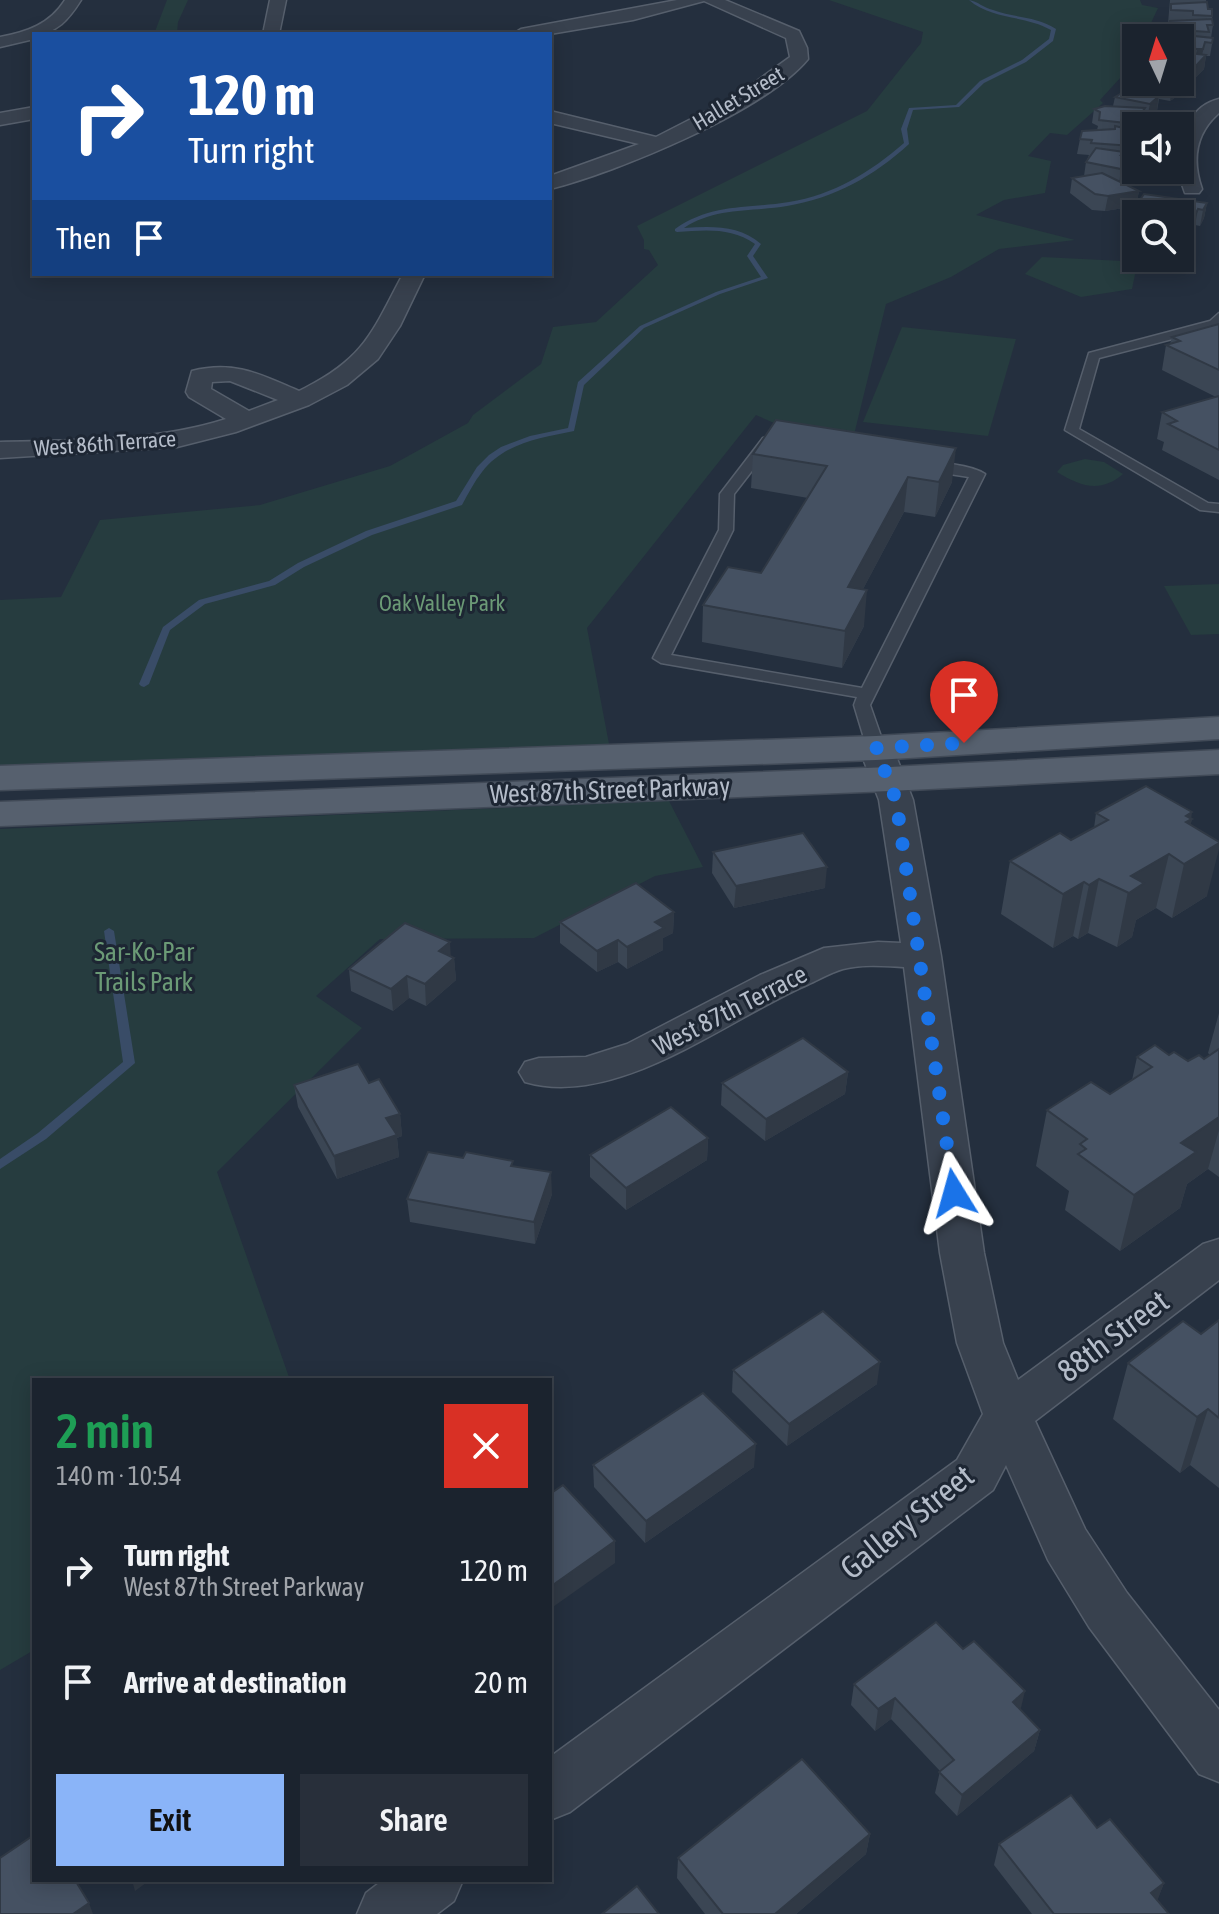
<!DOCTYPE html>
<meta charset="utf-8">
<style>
:root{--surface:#1b232e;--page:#282f3a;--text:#f1f3f6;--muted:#a0a4aa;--line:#39404a;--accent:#8ab4f8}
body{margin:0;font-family:"Asap Condensed",sans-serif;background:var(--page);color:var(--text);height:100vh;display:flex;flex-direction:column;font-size:30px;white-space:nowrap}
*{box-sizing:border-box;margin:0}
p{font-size:26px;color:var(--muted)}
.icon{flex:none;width:44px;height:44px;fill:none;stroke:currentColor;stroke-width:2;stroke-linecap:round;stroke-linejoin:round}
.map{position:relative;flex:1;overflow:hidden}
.drawer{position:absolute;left:32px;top:1378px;width:520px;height:504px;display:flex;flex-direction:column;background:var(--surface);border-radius:0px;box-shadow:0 4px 20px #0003,0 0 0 2px var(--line)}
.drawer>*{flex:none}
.hud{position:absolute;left:32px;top:32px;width:520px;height:244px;border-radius:0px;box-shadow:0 4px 20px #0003,0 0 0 2px var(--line);background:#1a4fa0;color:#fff;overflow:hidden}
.needle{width:52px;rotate:356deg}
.fabs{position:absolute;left:1122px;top:24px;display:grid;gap:16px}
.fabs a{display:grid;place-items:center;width:72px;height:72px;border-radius:0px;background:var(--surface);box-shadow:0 4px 20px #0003,0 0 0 2px var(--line);font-size:40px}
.pin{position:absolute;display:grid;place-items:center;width:68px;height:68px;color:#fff;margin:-82px -34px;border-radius:50% 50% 50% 0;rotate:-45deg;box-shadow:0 0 8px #0007}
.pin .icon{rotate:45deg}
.me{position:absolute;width:88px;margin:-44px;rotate:352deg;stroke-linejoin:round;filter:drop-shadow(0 0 6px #0008)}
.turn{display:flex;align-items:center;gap:28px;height:168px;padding:0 24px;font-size:36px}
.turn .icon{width:104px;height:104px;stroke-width:2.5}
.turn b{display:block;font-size:56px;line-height:68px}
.then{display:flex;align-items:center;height:76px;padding:0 24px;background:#0003;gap:16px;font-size:30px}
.round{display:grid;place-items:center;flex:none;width:84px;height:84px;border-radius:0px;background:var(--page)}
.overview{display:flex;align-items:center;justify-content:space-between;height:136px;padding:0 24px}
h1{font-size:48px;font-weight:600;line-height:60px;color:#1e9e55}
.primary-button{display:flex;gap:16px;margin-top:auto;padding:16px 24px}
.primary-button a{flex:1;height:92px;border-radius:0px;background:var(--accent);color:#111;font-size:32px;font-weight:600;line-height:92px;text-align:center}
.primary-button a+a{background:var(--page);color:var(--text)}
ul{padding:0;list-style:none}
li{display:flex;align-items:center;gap:24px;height:112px;padding:0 24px}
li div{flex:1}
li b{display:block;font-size:30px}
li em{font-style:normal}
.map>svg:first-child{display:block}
</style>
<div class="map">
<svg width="1219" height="1914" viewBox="0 0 1219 1914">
<rect width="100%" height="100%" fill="#242f3e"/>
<g fill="#263c3f">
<polygon points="167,0 188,0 178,22 177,34 154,34"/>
<polygon points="829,0 1140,0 1142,5 1158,8 1144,38 1136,38 1132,65 1100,100 1103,103 1067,135 1050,133 1028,156 1051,161 1045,193 1004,200 976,215 1075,240 999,249 951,277 886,304 852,443 804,436 756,415 587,628 609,744 0,768 0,600 61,597 100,520 260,505 390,466 468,423 473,415 541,364 553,327 596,322 658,265 649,250 644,249 644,240 637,226 867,111 921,43 923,32"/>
<polygon points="1042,257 1123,261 1137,265 1132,289 1081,297 1025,274"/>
<polygon points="902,327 1016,339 988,436 863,422"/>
<path d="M1085 459 1104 462 1123 474C1101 493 1081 487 1057 472L1063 465Z"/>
<polygon points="1219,584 1219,634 1191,635 1164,586"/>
<polygon points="669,801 703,867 655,876 534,938 380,939 316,996 362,1028 217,1172 290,1380 34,1380 34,1650 0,1670 0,829"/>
</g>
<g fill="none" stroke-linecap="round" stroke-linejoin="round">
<g fill="#394c67" fill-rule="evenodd">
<path d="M969 0C977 1 984 8 993 10 1014 18 1037 16 1056 29L1053 41 1026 62 984 83 959 107 913 110 907 129 909 144C874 176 835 198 787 206 752 212 715 207 684 228 712 226 739 225 761 244L753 256 768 278 720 294 644 328 584 385 574 431C540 438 504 443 482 472 474 482 468 494 462 505L372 535 304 567 275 585 205 604 170 630 149 684 144 687 141 686 139 684 163 627 199 600 269 581 298 563 366 531 456 501 477 467 489 455 501 447 530 436 568 428 578 382 640 326 716 292 761 277 747 256 755 244C731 227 705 230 677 232L675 231V229C712 203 747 209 789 202 833 195 871 172 904 143L901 129 909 108 956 105 980 81 1022 60 1049 39 1051 30C1025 15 992 20 969 0Z"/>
<polygon points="109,928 114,931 135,1063 46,1139 0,1169 0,1159 38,1133 123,1062 104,931"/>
</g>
<g stroke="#565f6c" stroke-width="3">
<g id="service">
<polygon points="1219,313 1219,327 1099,358 1079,429 1208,503 1219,504 1219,512 1200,510 1065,430 1089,353 1210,321"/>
<path d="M768 437 775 441 734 494 733 530 671 655 862 688 969 477 930 471 923 467C935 459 973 466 985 474L870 705 885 748 882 752H870L867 748 854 705 857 697 661 663 653 658 719 530 720 494 763 438Z"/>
</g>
</g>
<g stroke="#565f6c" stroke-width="3">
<g id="minor">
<path d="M65 0H81C69 19 57 34 34 34V39L0 47V37C27 32 50 24 65 0Z"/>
<polygon points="270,0 286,0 279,34 263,34"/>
<path d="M677 0H725L799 31 807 48 808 59C764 112 617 172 550 189V176L639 144 550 123V111L656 137 736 96 790 57 786 38 704 1 633 20 550 34H513L521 29Z"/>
<path d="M1219 99V113C1195 134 1192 160 1202 189L1199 193H1185L1177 170H1180C1180 142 1186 107 1219 99Z"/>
<polygon points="34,107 34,119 0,125 0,113"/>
<path d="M403 274H425L400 326 378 359 347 385 309 405 236 432 177 447 0 458V442C75 440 154 442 226 419L189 397 186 392 192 371C235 360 261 375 299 391L305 388C366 357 373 330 403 274ZM230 381 278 400 249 411 211 389 212 382Z"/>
<path d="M876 738 888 741 893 748 913 800 941 956 984 1253 1003 1343 1018 1380 1203 1244 1219 1239V1280L1035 1421 1085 1529 1127 1593 1219 1710V1782L1199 1774 1089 1627 1048 1560 1006 1465 993 1490 570 1812 550 1820V1757L957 1460 983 1414 957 1343 940 1253 904 967C885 966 862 964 843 969 832 972 820 979 809 984 727 1019 618 1109 525 1082L519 1072 525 1062 539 1058 586 1057 627 1044 760 975 824 948 878 942 901 943 879 800 859 748 864 741Z"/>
<polygon points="383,1880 463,1880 454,1901 437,1914 357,1914 366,1893"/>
</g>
</g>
<g stroke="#414a57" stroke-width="3">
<g id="primary">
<polygon points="1219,717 1219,739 876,760 0,790 0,766 876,736"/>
<polygon points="1219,750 1219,774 890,791 0,826 0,802 890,767"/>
</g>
</g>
<use href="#service" fill="#38414e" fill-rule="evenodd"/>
<use href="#minor" fill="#38414e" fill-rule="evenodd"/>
<use href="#primary" fill="#56606e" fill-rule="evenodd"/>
</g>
<g fill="#3b4654">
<polygon points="1170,0 1206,0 1208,9 1212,16 1213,25 1211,38 1213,38 1210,56 1206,56 1204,69 1191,82 1186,81 1185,86 1181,89 1179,95 1170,101 1159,99 1157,111 1147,118 1143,117 1140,126 1136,126 1136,138 1134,151 1131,151 1129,161 1127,161 1125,171 1120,181 1139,191 1136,206 1105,211 1092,210 1070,193 1072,178 1084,176 1086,162 1089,155 1077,154 1080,139 1097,130 1098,126 1092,123 1094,109 1113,106 1115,97 1137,87 1138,84 1135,84 1136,76 1136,82 1180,82 1180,38 1167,35"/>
<polygon points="1207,203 1204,218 1200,226 1195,225 1193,229 1180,228 1180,214 1136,214 1136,220 1134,220 1137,204"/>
<polygon points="1219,324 1219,480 1162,450 1164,442 1157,439 1162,412 1216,397 1162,370 1166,345 1170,344 1172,337"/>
<polygon points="753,454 952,482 935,517 904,512 863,589 864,626 842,668 702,642 703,605 761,573 808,498 751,488"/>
<polygon points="1096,813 1192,819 1190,825 1207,896 1172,918 1156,908 1136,920 1132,937 1117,947 1088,933 1078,939 1073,936 1053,948 1001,914 1010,861 1071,840 1094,828"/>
<polygon points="713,852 825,888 734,908 712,873"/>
<polygon points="674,912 673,933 663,938 663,950 627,969 618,962 597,972 560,943 560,922"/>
<polygon points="451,956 454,958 456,980 426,1006 409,998 393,1011 351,991 349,969"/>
<polygon points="1219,1013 1219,1177 1208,1169 1187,1184 1180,1208 1120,1251 1065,1210 1069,1191 1036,1166 1047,1110 1110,1094 1132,1080 1137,1057 1169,1055 1188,1061 1204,1059 1210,1055 1208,1053"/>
<polygon points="848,1072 845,1094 765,1141 721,1105 722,1083"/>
<polygon points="369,1083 400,1114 402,1136 397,1138 399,1157 337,1179 298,1107 294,1085"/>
<polygon points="708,1138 707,1160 626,1210 590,1177 590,1155"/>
<polygon points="513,1166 552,1194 535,1244 410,1222 407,1199"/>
<polygon points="1219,1320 1219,1488 1190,1465 1180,1473 1113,1419 1128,1363 1201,1334"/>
<polygon points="733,1370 877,1384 787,1446 732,1392"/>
<polygon points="593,1465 754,1467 645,1543 594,1487"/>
<polygon points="854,1684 1020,1710 1040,1730 1034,1751 957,1816 935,1793 940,1771 891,1719 875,1731 851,1705"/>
<polygon points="1097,1828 1164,1883 1157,1900 1169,1914 1032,1914 994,1865 999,1844"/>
<polygon points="870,1834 866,1854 796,1914 705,1914 677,1878 678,1858"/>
</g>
<g fill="#303945">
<polygon points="1205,42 1201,60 1206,55 1204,69 1191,82 1197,49"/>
<polygon points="1188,73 1185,86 1181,89 1179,95 1170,101 1172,87 1181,77"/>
<polygon points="1159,92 1157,111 1147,118 1150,104 1153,96"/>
<polygon points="1145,108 1142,122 1140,126 1139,126 1140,115"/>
<polygon points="1128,156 1125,171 1119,184 1121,169"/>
<polygon points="1139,191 1136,206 1105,211 1108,196"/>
<polygon points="1207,203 1204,218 1200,226 1203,210"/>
<polygon points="1198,209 1195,225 1193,229 1196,213"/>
<polygon points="956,448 952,482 935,517 939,482"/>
<polygon points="908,477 904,512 845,623 848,587"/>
<polygon points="867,590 864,626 842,668 845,631"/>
<polygon points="1192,812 1191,820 1192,819 1182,862 1186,816"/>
<polygon points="1219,843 1219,849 1207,896 1172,918 1184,864"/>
<polygon points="1169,854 1156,908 1136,920 1132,937 1117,947 1131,876"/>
<polygon points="827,867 825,888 734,908 736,886"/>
<polygon points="1099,879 1088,933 1078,939 1089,885"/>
<polygon points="1084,882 1073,936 1053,948 1063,894"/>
<polygon points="674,912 673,933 663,938 663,950 627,969 627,947 655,922"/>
<polygon points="618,940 618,962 597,972 597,951"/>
<polygon points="450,942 451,961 454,958 456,980 426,1006 425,984 439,951"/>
<polygon points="407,976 409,998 393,1011 391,989"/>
<polygon points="848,1072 845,1094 765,1141 766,1119"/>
<polygon points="400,1114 402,1136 397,1138 399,1157 337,1179 334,1156 386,1118"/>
<polygon points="1219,1117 1219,1130 1208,1169 1187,1184 1180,1208 1120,1251 1134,1195 1181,1143"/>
<polygon points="708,1138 707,1160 626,1210 626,1188"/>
<polygon points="551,1172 552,1194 535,1244 534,1222"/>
<polygon points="880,1362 877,1384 787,1446 789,1424"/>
<polygon points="1208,1409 1190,1465 1180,1473 1197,1417"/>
<polygon points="756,1444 754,1467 645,1543 646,1521"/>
<polygon points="615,1541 615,1563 550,1609 550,1587"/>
<polygon points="1025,1691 1020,1712 1013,1702"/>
<polygon points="895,1698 891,1719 875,1731 878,1709"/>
<polygon points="1040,1730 1034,1751 957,1816 962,1795"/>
<polygon points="870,1834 866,1854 796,1914 775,1914"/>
<polygon points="132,1880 150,1880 135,1891"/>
<polygon points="1164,1883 1156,1904 1151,1893"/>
<polygon points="89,1903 93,1914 73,1914"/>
</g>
<g fill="#455162" stroke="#303945" stroke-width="2">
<polygon points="1207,2 1208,9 1212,9 1212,16 1193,15 1193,11 1171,10 1171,4"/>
<polygon points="1212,19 1213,25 1207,25 1209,32 1178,30 1177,24 1169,21"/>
<polygon points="1175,34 1213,38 1212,43 1205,42 1203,49 1197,49 1180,47 1180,38 1167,38 1168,36"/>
<polygon points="1180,52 1206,55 1194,68 1180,66"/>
<polygon points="1180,71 1188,73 1181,77 1183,77 1180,80"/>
<polygon points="1180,81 1182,81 1172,87 1153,84 1156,82 1180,82"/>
<polygon points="1134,86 1159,92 1153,96 1159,96 1150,104 1115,97"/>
<polygon points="1105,106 1145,108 1140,115 1135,114 1132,120 1137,120 1135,124 1099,120 1100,112 1094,109"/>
<polygon points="1115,126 1136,131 1136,137 1129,136 1132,146 1091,143 1092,140 1080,139 1082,131 1115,129"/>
<polygon points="1096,148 1124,152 1121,155 1128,156 1121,169 1086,162"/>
<polygon points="1102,173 1139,191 1108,196 1095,194 1072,178"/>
<polygon points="1144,194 1207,203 1203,210 1198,209 1196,213 1154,210 1156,207 1137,204"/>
<polygon points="1219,324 1219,370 1166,345 1180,341 1172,337"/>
<polygon points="1219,396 1219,450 1168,424 1177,421 1162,412"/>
<polygon points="776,420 956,448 939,482 908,477 848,587 867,590 845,631 703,605 728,567 761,573 827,466 753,454"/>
<polygon points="1146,786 1192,812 1186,816 1192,819 1186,822 1219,842 1219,843 1184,864 1169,854 1131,876 1144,883 1129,893 1099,879 1089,885 1084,882 1063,894 1010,861 1060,833 1071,840 1108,820 1096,813"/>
<polygon points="803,833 827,867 736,886 713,852"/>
<polygon points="636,883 674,912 655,922 664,928 627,947 618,940 597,951 560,922"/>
<polygon points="405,923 450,942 439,951 454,958 425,984 407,976 391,989 349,969"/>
<polygon points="803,1038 848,1072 766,1119 722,1083"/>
<polygon points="1155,1045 1169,1055 1174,1052 1188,1061 1199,1055 1204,1059 1219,1049 1219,1117 1181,1143 1196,1152 1134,1195 1078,1154 1086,1149 1080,1144 1087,1139 1047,1110 1091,1082 1110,1094 1152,1067 1137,1057"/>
<polygon points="358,1064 369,1083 379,1079 400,1114 386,1118 397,1135 334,1156 294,1085"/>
<polygon points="671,1107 708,1138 626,1188 590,1155"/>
<polygon points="428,1152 463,1158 466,1152 513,1161 511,1166 551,1172 534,1222 407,1199"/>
<polygon points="823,1311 880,1362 789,1424 733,1370"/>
<polygon points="1219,1320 1219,1418 1208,1409 1197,1417 1128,1363 1183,1321 1201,1334"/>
<polygon points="703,1393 756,1444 646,1521 593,1465"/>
<polygon points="563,1485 615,1541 550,1587 550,1494"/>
<polygon points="936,1622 963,1649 974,1641 1025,1691 1013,1702 1040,1730 962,1795 939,1772 954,1760 895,1698 878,1709 854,1684"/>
<polygon points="802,1759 870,1834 775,1914 723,1914 678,1858"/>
<polygon points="1071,1795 1097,1828 1110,1819 1164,1883 1151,1893 1169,1914 1054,1914 999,1844"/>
<polygon points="34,1835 34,1880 75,1880 89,1903 73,1914 0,1914 0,1858"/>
<polygon points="637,1886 659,1914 602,1914"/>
</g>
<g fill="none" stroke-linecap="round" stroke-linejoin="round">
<polyline stroke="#1a73e8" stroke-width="14" stroke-dasharray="0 25.2" points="954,1193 896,800 876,748 964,743"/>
</g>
<g text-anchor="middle" stroke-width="6" stroke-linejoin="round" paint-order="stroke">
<g font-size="22" fill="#b4bcc9" stroke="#1d2633">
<text transform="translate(738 98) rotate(-31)" y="8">Hallet Street</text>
<text transform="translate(105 443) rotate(-4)" y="8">West 86th Terrace</text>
</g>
<g font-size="22" fill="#6b9a76" stroke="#1d2633">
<text x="442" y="611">Oak Valley Park</text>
</g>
<g font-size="26" fill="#b4bcc9" stroke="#1d2633">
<text transform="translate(610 790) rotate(-2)" y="9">West 87th Street Parkway</text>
<text transform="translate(730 1010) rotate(-27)" y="9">West 87th Terrace</text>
</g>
<g font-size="26" fill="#6b9a76" stroke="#1d2633">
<text x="144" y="961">Sar-Ko-Par<tspan x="144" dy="30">Trails Park</tspan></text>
</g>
<g font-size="32" fill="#b4bcc9" stroke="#1d2633">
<text transform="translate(1113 1336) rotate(-37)" y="11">88th Street</text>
<text transform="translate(907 1522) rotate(-39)" y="11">Gallery Street</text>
</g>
</g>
</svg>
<div class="fabs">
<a><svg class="needle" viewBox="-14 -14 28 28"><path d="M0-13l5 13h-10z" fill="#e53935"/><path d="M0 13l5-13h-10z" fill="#a0a4aa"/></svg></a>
<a><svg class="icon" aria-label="sound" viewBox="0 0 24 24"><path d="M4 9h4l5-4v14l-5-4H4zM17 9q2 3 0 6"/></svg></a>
<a><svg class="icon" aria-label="search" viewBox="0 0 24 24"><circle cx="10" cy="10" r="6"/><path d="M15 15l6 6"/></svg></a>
</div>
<div class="pin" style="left:964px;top:743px;background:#d93025"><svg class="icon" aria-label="arrive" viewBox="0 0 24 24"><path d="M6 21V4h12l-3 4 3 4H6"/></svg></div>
<svg class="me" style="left:954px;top:1193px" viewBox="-20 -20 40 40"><path d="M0-17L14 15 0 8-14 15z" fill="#1a73e8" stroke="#fff" stroke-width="4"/></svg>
<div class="hud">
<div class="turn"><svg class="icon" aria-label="right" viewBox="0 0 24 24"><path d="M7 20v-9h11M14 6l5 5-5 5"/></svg><div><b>120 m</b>Turn right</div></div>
<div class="then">Then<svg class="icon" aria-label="arrive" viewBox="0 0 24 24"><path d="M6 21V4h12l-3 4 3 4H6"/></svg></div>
</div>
<section class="drawer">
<div class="overview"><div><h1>2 min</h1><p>140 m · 10:54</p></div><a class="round" style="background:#d93025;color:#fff"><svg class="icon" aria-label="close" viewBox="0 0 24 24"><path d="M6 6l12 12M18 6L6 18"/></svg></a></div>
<ul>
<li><svg class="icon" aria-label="right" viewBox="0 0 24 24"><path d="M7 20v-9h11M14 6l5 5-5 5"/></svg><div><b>Turn right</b><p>West 87th Street Parkway</p></div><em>120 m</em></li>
<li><svg class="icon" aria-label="arrive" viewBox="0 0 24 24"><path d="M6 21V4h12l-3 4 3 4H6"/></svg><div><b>Arrive at destination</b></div><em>20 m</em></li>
</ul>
<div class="primary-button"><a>Exit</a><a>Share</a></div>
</section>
</div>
